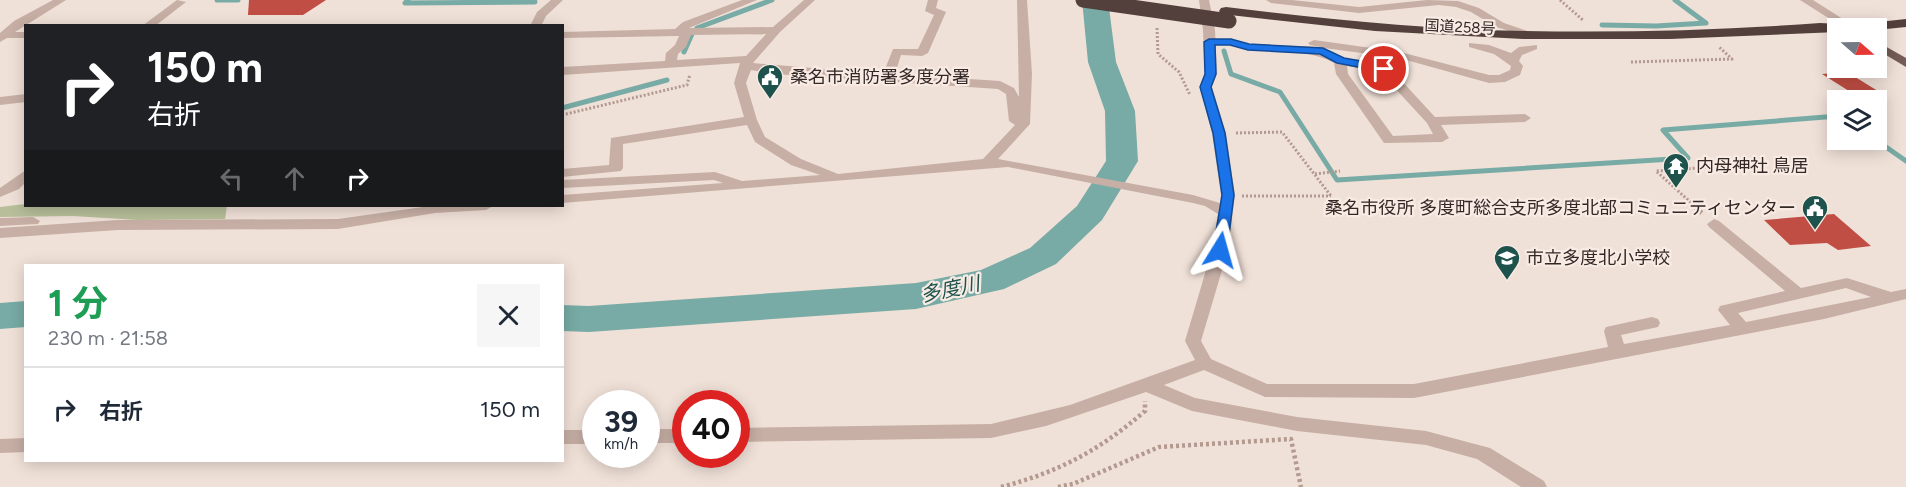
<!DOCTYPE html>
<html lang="ja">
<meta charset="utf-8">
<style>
:root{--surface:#fff;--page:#f6f6f7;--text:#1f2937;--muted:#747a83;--line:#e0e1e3}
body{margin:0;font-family:Figtree,"Noto Sans JP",sans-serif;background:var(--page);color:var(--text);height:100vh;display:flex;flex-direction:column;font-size:22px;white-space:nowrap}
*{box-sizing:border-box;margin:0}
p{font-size:20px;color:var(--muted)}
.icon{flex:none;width:33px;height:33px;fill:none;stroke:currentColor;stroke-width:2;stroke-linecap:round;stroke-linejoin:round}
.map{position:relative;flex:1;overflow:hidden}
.sheet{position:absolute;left:24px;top:264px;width:540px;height:198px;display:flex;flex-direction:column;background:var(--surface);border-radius:0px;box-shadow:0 3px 15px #0003}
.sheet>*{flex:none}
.banner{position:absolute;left:24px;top:24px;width:540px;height:183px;border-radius:0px;box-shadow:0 3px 15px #0003;background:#202124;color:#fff;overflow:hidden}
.needle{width:39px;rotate:110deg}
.tools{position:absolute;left:1827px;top:18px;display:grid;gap:12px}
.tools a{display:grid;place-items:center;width:60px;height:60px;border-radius:0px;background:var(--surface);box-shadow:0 3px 15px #0003;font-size:30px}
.speed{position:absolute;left:582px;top:390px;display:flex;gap:12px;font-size:30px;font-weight:700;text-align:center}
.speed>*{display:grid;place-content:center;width:78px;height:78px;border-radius:50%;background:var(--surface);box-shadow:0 3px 15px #0003;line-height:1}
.speed small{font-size:15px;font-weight:400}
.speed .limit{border:9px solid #d22;background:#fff;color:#111}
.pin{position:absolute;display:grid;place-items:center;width:51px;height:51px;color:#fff;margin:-26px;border:3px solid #fff;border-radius:50%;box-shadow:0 2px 6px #0007}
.me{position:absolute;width:66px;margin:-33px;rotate:8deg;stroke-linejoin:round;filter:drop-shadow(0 0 4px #0008)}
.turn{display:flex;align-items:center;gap:21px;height:126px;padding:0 24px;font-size:27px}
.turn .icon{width:78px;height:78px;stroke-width:2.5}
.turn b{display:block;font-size:42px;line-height:51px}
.lanes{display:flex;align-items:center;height:57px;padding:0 24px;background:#0003;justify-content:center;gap:30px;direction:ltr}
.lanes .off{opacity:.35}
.round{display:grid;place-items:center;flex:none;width:63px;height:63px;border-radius:0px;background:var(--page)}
.headline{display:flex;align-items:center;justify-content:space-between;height:102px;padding:0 24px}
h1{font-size:36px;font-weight:700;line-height:45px;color:#1e9e55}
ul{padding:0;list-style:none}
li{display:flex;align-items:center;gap:18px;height:84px;padding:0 24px;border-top:2px solid var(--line)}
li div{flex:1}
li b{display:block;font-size:22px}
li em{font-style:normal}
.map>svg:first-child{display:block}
</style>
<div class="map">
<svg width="1906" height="487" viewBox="0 0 1906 487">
<rect width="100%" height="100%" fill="#f0e1d8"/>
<polygon fill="#b7be99" points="25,204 26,206 227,206 225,219 138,220 73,216 0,217 0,207"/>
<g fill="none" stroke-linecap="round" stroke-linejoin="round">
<g stroke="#78aba5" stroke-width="5">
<polyline points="217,0 238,0"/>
<polyline points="408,0 405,3 535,2"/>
<polyline points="1602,25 1656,26 1706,23 1675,0"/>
<polyline points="697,28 772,0"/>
<polyline points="1224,51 1231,74 1280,92 1337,180 1688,158 1663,130 1838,116"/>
<polyline points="684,52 692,34"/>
<polyline points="562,108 667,80"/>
<polyline points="1876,140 1906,161"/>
</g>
<g fill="#78aba5" fill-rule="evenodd">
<polygon points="1082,0 1108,0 1116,62 1135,111 1138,161 1102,220 1056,264 1004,289 916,309 589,332 562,331 562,305 589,306 916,283 981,270 1030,248 1077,206 1106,161 1105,111 1088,62"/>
<polygon points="26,301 26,327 0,329 0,303"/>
</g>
</g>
<g fill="#c14e44">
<polygon points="249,0 326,0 303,15 248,15"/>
<polygon points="1847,72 1886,96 1860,98 1822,74"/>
<polygon points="1834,214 1871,246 1838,250 1827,243 1790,245 1764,220"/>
</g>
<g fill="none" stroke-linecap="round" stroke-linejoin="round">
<g stroke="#b3998f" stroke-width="3" stroke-dasharray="2 2" stroke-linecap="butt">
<polyline points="1560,0 1584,21"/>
<polyline points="1157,28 1158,54 1179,72 1190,95"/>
<polyline points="1631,62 1732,59 1719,47"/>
<polyline points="562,115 687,85 690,74"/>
<polyline points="1236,133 1282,132 1331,196"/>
<polyline points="1315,174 1340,171"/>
<polyline points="1242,196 1331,196"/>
<polyline points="1697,208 1656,171 1766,163"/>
</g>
<g stroke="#b3998f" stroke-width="4.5" stroke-dasharray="3 3" stroke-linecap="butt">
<polyline points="1695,207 1704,215"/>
<path d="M1001 487C1059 472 1100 450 1145 411V401"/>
<polyline points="1058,487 1073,484 1159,447 1291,439 1301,487"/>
</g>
<g fill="#c7afa5" fill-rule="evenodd">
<polygon points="53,0 66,0 15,32 26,32 26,38 7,38 0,42 0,33 14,21"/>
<polygon points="177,0 186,2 155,26 142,26"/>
<polygon points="551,0 563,0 546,16 541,26 530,26 537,12"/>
<path d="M742 0H757L689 28 773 27 804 0H815L780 32 753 63 883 74 893 49H918L934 15 925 11 928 0H938L936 8 946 12 928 53 922 56 901 55 895 74 1000 81 1014 88 1019 97 1017 0H1027L1032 74 1030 124 998 159 1193 195 1220 203 1221 195 1212 133 1200 87 1205 73 1203 30 1199 0H1209L1215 30 1217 73 1212 87 1226 133 1235 195 1228 250 1201 341 1211 359 1267 384H1414L1608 347 1604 331 1606 327 1652 317 1658 319 1660 323 1658 327 1621 335 1624 344 1730 325 1718 310 1720 306 1785 291 1709 227 1707 224 1714 219 1719 221 1801 288 1847 278 1891 292 1906 289V299L1824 319 1414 398 1265 397 1204 370 1164 385 1195 398 1297 417 1426 431 1490 448 1544 481 1547 487H1521L1477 459 1426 445 1297 431 1192 411 1146 392 1046 426 991 438 736 442V428L991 424 1070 405 1195 360 1185 341 1212 250 1218 214 1205 206 1193 203 1008 167 562 203V195L723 183 714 180 562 188V180L715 172 742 181 820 175 791 165 755 142 747 125 623 144V168L621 171 562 177V169L609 165 611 138 744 117 734 83 740 63 562 75V67L665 61 666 53 675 45 679 36 562 38V32L675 29 683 22ZM766 34 746 56 677 60 678 54 686 47 691 35ZM751 70 775 74 998 89 1006 94 1009 121 1015 125 983 159 838 174 801 159 765 137 757 120 746 83ZM1846 288 1871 297 1746 322 1738 313Z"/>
<polygon points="1266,0 1292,0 1359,7 1427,0 1458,1 1479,8 1504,23 1539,35 1533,38 1496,27 1471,12 1456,7 1439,5 1359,13 1271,3"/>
<polygon points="1800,0 1813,0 1857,28 1844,28"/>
<path d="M1231 39 1249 44 1321 47 1310 45 1308 43 1314 40 1400 52 1489 75H1499L1510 70 1511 66 1494 54 1469 47V43L1489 45 1511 53 1519 47 1537 45V49L1522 55 1519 61 1523 66 1520 75 1505 82 1489 83 1399 58 1324 48 1343 58 1388 66 1435 117 1525 114 1531 118 1525 122 1441 125 1449 138 1442 142 1384 143 1336 74 1334 63C1306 46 1261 55 1227 44L1225 42ZM1347 66 1380 72 1427 123 1433 134 1393 136 1348 74Z"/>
<polygon points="26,94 26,102 0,105 0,97"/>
<polygon points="26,170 26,182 19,189 0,197 0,188"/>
<polygon points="430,206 493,206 486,210 435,213 338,229 118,230 0,238 0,228 118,220 338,219"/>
<polygon points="33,217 40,221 38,224 0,226 0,218"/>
<rect x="646" y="429" width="40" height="14"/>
<rect x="562" y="430" width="34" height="14"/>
<polygon points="26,438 26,452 0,453 0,439"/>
</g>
<polygon fill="#745c57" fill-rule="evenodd" points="1876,41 1906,58 1906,67 1876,49"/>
<g fill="#53403d" fill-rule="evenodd">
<path d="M1226 7C1325 19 1425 29 1525 31 1624 33 1722 30 1820 23L1840 24 1847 28H1838V32L1670 39H1523L1375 31 1221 14 1219 11 1221 8Z"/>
<polygon points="1906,19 1906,27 1876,30 1853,28 1860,24"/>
</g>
<polyline stroke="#53403d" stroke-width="15" points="1083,0 1229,21"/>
</g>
<polygon fill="#1a73e8" stroke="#114b97" stroke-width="1.5" points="1209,39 1231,39 1249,44 1323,48 1344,58 1384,65 1390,69 1384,72 1337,63 1320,54 1248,50 1230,45 1215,45 1216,74 1211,87 1225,133 1234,195 1227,250 1220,254 1213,250 1222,195 1213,133 1200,87 1205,74 1204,42"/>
<defs>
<g id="civic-pin" transform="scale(1.35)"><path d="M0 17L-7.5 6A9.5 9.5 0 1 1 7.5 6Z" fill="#1d524d" stroke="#f8ebe4"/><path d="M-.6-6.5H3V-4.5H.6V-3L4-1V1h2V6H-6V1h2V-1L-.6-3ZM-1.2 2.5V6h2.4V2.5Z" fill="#fff"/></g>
<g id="temple-pin" transform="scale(1.35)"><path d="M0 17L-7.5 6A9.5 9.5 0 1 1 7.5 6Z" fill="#1d524d" stroke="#f8ebe4"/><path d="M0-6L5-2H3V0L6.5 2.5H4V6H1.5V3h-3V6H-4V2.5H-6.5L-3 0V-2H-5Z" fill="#fff"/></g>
<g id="school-pin" transform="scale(1.35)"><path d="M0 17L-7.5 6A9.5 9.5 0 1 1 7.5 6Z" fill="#1d524d" stroke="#f8ebe4"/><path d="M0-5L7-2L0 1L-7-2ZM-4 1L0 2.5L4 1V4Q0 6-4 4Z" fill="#fff"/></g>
</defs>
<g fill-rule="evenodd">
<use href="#civic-pin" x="770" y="77"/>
<use href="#temple-pin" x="1676" y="166"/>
<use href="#civic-pin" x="1815" y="208"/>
<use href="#school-pin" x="1507" y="258"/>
</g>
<g text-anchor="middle" stroke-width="4.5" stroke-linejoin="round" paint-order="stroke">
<g font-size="15" fill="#332826" stroke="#f8ebe4">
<text transform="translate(1460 27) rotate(3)" y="5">国道258号</text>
</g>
<g font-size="18" fill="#332826" stroke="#f8ebe4" text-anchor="start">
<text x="790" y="83">桑名市消防署多度分署</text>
<text x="1696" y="172">内母神社 鳥居</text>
<text x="1796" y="214" text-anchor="end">桑名市役所 多度町総合支所多度北部コミュニティセンター</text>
<text x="1526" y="264">市立多度北小学校</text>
</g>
<g font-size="20" font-style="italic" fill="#1d524d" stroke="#f8ebe4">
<text transform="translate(950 289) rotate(-12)" y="7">多度川</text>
</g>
</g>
</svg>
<div class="tools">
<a><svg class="needle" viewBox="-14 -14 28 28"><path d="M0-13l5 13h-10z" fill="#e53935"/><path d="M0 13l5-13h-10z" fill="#747a83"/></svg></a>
<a><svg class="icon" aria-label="layers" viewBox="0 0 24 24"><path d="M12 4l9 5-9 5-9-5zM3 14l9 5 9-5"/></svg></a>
</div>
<div class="speed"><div>39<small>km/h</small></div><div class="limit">40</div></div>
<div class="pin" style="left:1384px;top:69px;background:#d93025"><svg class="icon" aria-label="arrive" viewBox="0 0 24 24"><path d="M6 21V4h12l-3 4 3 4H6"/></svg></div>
<svg class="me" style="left:1220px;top:250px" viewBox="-20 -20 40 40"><path d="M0-17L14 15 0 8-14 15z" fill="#1a73e8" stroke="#fff" stroke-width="4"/></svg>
<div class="banner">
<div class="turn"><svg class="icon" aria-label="right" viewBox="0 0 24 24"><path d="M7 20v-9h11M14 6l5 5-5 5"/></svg><div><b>150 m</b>右折</div></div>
<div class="lanes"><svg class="icon off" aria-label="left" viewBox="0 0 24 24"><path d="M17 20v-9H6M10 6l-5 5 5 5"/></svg><svg class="icon off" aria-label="ahead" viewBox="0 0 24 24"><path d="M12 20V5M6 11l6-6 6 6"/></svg><svg class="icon" aria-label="right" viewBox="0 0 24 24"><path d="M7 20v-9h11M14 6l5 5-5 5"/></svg></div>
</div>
<section class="sheet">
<div class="headline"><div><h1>1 分</h1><p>230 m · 21:58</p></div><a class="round"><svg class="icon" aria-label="close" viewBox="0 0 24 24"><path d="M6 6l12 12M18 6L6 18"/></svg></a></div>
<ul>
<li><svg class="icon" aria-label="right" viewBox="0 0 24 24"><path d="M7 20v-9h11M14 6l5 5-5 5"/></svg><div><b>右折</b></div><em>150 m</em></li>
</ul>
</section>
</div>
